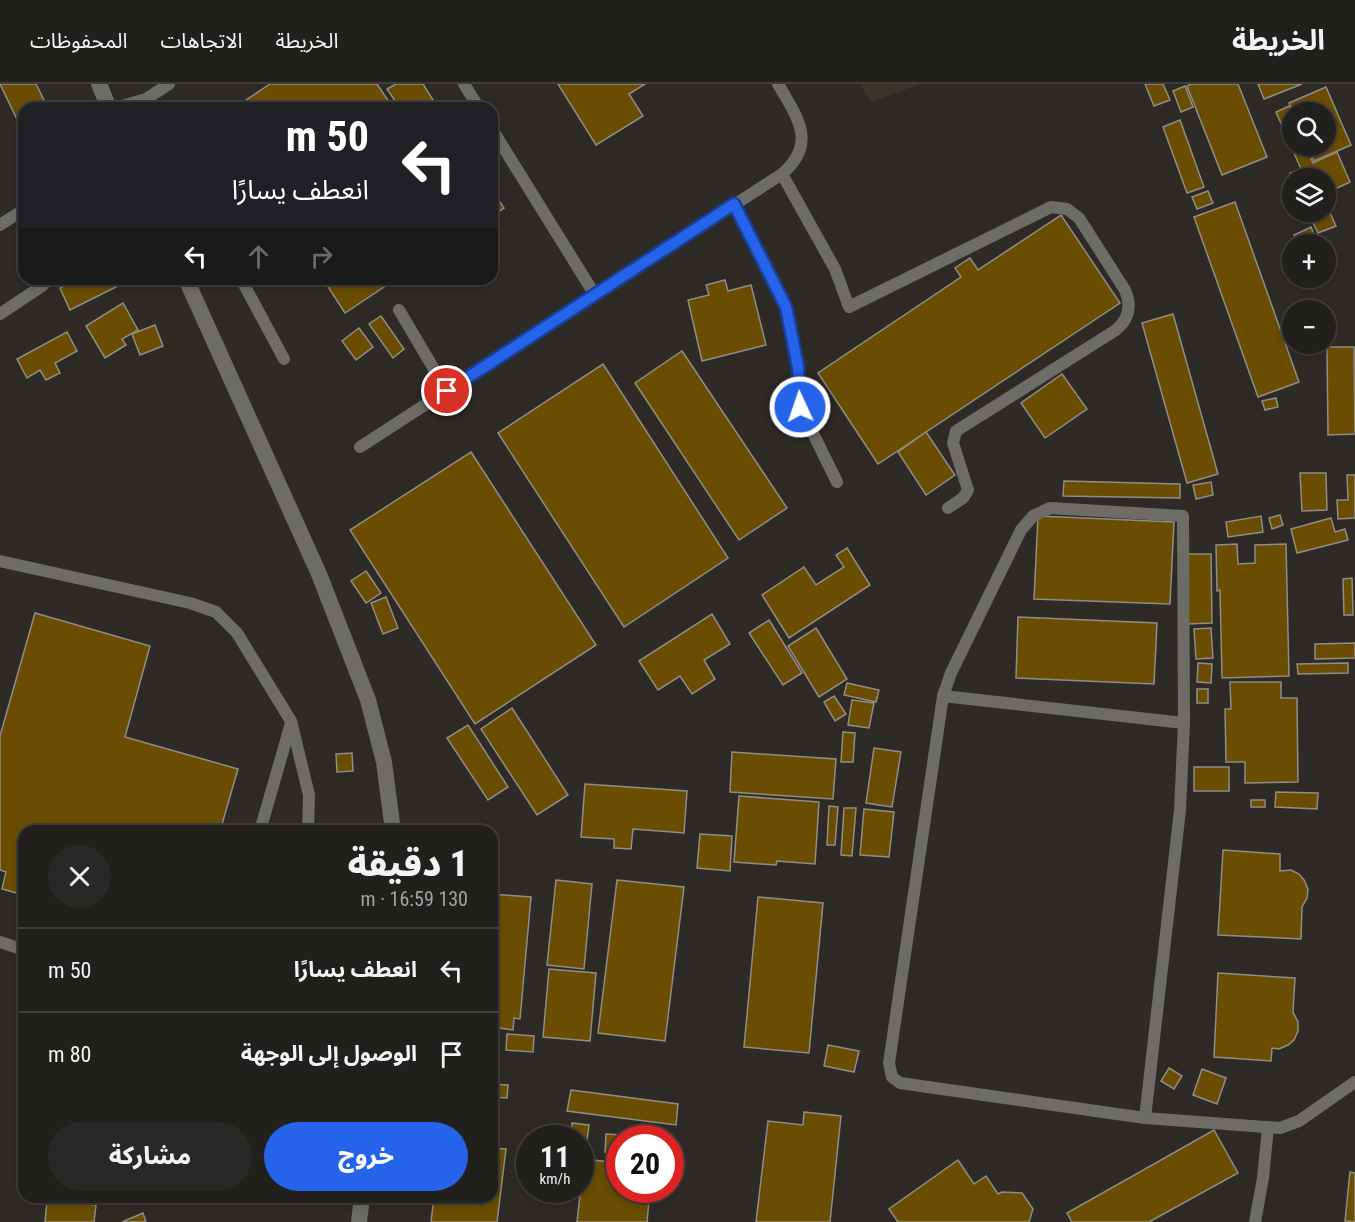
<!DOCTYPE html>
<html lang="ar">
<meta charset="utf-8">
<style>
:root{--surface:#22201d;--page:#2a2826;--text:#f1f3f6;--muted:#a2a3a4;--line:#3f3e3b;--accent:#2563eb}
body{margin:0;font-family:"Roboto Condensed","Noto Sans Arabic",sans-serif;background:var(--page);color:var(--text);direction:rtl;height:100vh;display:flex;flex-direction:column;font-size:22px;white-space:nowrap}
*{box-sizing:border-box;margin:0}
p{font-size:20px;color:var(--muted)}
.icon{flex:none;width:33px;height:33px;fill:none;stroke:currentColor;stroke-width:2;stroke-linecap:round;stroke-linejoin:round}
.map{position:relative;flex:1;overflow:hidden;direction:ltr}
.side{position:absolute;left:18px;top:741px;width:480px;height:378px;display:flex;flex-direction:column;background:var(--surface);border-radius:18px;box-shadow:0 3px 9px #0003,0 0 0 2px var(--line);direction:rtl}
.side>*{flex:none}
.hud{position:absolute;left:18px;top:18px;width:480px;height:183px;border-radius:18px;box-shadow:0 3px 9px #0003,0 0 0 2px var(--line);direction:rtl;background:#202124;color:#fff;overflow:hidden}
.controls{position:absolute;left:1282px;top:18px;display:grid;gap:12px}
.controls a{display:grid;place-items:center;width:54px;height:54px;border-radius:50%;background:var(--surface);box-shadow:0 3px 9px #0003,0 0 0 2px var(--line);font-size:30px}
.speed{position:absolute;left:516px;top:1041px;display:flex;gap:12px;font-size:30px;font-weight:700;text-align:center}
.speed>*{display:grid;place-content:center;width:78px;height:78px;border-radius:50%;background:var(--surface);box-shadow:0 3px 9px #0003,0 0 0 2px var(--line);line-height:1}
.speed small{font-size:15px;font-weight:400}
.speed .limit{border:9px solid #d22;background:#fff;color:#111}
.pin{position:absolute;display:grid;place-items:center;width:51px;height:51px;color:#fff;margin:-26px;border:3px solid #fff;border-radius:50%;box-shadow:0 2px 6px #0007}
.me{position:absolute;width:66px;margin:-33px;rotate:357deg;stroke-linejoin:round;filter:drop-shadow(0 0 4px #0008)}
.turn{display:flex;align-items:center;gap:21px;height:126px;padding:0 30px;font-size:27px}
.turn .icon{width:78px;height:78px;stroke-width:2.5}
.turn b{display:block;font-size:42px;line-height:51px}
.lanes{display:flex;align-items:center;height:57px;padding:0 30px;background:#0003;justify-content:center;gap:30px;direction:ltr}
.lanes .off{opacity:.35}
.round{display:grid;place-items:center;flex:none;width:63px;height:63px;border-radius:32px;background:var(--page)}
.headline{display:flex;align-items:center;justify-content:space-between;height:102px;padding:0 30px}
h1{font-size:36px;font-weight:800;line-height:45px}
.action{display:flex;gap:12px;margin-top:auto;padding:12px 30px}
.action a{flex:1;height:69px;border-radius:36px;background:var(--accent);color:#fff;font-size:24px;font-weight:800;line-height:69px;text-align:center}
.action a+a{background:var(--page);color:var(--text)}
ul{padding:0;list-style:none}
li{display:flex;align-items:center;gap:18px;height:84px;padding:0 30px;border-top:2px solid var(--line)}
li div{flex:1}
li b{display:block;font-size:22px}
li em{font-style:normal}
header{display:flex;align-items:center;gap:36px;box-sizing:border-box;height:84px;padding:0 30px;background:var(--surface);border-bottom:2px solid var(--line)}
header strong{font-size:28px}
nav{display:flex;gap:33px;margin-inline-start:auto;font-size:21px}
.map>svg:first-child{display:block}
</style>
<header>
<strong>الخريطة</strong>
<nav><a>الخريطة</a><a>الاتجاهات</a><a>المحفوظات</a></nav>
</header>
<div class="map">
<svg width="1355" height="1138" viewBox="0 0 1355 1138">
<rect width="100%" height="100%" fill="#2e2b27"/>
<polygon fill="#3a352b" points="860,0 920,0 871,18"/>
<g fill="#6a4d00" stroke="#908d88" stroke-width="1.5">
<polygon points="0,0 36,0 48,24 24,24 24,50"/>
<polygon points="270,0 377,0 393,24 234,24"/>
<polygon points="396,0 423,0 438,24 400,24 387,5"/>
<polygon points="558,0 645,0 629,10 643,32 596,61"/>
<polygon points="1145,0 1163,0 1170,16 1154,22"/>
<polygon points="1191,0 1238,0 1267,73 1222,91 1187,2"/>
<polygon points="1258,0 1302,0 1264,15"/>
<polygon points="1185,2 1193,23 1181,28 1173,7"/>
<polygon points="1326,3 1351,61 1314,77 1307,62 1326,62 1326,28 1293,28 1289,19"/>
<polygon points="1289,22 1293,33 1293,62 1305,62 1313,79 1337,68 1350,98 1326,109 1326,94 1293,94 1293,97 1290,89 1301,85 1276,28"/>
<polygon points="1180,36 1204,103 1187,109 1163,43"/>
<polygon points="492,106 504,124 492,132"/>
<polygon points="1208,107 1213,119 1197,125 1192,113"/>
<polygon points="1235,118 1299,298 1258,313 1194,133"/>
<polygon points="1326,120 1336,142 1318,149 1308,128 1326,128"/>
<polygon points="1061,131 1120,219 878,380 818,289 961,193 955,184 970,174 978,186"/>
<polygon points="1311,143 1315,153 1298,160 1294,151"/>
<polygon points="77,195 132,195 70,226 60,204"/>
<polygon points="323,195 396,195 345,229"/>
<polygon points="725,196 728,207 751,201 766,261 702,277 688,216 709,211 706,201"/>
<polygon points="123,219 138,246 122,255 126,261 105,274 86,242"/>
<polygon points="1173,230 1218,390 1187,399 1142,239"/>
<polygon points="381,232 404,265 393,274 369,240"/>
<polygon points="155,241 163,262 140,271 132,250"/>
<polygon points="359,244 373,263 356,276 342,257"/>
<polygon points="67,248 77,267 55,279 60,289 46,296 40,286 27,294 17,275"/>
<polygon points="1327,263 1354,263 1355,350 1328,351"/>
<polygon points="682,267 787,424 739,456 635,299"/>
<polygon points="603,280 728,474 624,543 498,349"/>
<polygon points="1062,290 1087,325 1045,354 1021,319"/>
<polygon points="1276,314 1278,323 1265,326 1262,317"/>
<polygon points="926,348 955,391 926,411 898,368"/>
<polygon points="471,368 596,561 475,640 350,446"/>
<polygon points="1300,389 1326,389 1327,426 1302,427"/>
<polygon points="1347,391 1355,391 1355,434 1338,435 1337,416 1348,416"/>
<polygon points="1064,397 1180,400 1180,414 1063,412"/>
<polygon points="1211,398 1213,411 1196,415 1193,401"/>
<polygon points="1280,431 1283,441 1272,445 1269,434"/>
<polygon points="1038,432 1174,438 1170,520 1034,515"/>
<polygon points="1261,432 1263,448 1228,453 1226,438"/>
<polygon points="1331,434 1335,448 1345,445 1348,456 1297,469 1291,445"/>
<polygon points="1237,460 1238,480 1255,479 1255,461 1286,460 1289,592 1222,594 1220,506 1217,507 1216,461"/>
<polygon points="847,464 870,501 789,554 762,511 804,483 816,501 844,483 836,471"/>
<polygon points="1188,470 1211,470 1212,539 1188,540"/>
<polygon points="366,487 381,509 366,519 351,497"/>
<polygon points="1352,494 1353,531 1344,531 1343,495"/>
<polygon points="386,513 398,544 383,550 371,519"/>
<polygon points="35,529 150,562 125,653 238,685 220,747 24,747 24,811 2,805 6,788 0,786 0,652"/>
<polygon points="712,530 730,560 704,576 715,595 692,610 680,592 658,606 639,577"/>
<polygon points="1018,533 1157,539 1154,600 1016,594"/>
<polygon points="769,536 802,589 783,601 749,549"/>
<polygon points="816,544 847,595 819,613 788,562"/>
<polygon points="1211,544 1213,574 1196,575 1194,545"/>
<polygon points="1355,559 1355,574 1315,575 1315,560"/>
<polygon points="1198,579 1212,580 1211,599 1197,598"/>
<polygon points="1348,579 1348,589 1298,590 1297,580"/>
<polygon points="1230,598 1281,598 1281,614 1297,614 1298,698 1245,699 1245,678 1226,678 1225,625 1231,625"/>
<polygon points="847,599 879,606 876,618 844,611"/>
<rect x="1197" y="605" width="11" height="14"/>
<polygon points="834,612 846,630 835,637 824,618"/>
<polygon points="852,616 874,619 869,644 848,641"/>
<polygon points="512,624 568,711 537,731 481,645"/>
<polygon points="468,641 508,703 488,716 447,654"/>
<polygon points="843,648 855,649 853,678 841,678"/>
<polygon points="874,664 901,668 892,723 866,719"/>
<polygon points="732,668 836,675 833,715 730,708"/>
<polygon points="352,669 353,687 337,688 336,670"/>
<rect x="1194" y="683" width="35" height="24"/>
<polygon points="585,700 687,707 684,749 633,745 631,765 614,764 614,755 581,753"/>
<polygon points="1276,708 1318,709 1317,725 1275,723"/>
<polygon points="739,712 819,718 815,780 777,777 776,781 734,778"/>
<rect x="1251" y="716" width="14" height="7"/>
<polygon points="829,722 838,723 835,761 827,761"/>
<polygon points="844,724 856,724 852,772 841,771"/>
<polygon points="864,725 894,728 889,773 860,771"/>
<polygon points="700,750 732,752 730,787 697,784"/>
<polygon points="1223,766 1280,770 1280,787 1291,786 1299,790 1304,796 1308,805 1307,814 1302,823 1301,855 1218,851"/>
<polygon points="556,796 592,800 584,885 547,881"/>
<polygon points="617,796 684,803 665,957 598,949"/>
<polygon points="492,810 531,813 520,935 514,934 513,946 492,943"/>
<polygon points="758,813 823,819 809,969 744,963"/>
<polygon points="549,885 596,889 590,957 543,953"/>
<polygon points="1218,889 1295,894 1293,928 1298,938 1298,947 1294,956 1288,961 1279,965 1272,964 1271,977 1214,973"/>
<polygon points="507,950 534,952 533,968 506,966"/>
<polygon points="828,961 859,967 854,988 824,982"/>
<polygon points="1169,984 1182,992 1174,1005 1161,997"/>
<polygon points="1202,985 1226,994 1217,1020 1193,1011"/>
<polygon points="492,1000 508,1001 507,1014 492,1013"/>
<polygon points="571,1006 678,1020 676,1041 567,1027"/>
<polygon points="804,1028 841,1032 830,1138 756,1138 768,1037 803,1041"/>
<polygon points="572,1039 589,1041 587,1057 571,1054"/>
<polygon points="1214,1046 1238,1089 1149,1138 1072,1138 1067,1129"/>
<polygon points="606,1050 636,1052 636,1054 620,1054 620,1069 605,1068"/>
<polygon points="492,1064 506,1065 497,1138 431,1138 434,1113 492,1113"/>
<polygon points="584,1075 620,1079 620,1106 650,1106 647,1138 577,1138"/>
<polygon points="958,1076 974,1100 986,1092 998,1110 1002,1108 1022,1109 1033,1125 1029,1138 898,1138 889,1125"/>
<polygon points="1350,1088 1355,1089 1355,1138 1345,1137"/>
<polygon points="47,1116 96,1121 94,1138 45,1138"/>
<polygon points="143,1129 146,1138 122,1138"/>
</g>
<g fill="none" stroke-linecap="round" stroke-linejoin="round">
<g stroke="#6e6c67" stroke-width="12">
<polyline points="464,0 479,24"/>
<polyline points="115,24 146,15 169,0"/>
<polyline points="492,45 595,211"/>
<path d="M782 90 835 185 849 223 1051 123 1067 125 1079 134 1125 206C1132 222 1129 235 1116 246L956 347 953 359 968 406 963 414 948 424"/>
<polyline points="734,120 786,223 798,283 800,323 837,398"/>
<polyline points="0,141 17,130 24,129"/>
<polyline points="241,195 284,275"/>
<polyline points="399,226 447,307"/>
<polyline points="0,230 42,202 48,195"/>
<path d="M360 363 782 90C818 59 797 33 778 0"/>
<polyline points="0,477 190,519 216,528 237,549 291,637 309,711 308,747"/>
<polyline points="943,612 1184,639"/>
<polyline points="260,747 291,639"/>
<polyline points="0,858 24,866"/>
<polyline points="1145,1034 1180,726 1184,639 1183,432 1050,424 1033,432 1021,446 951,589 943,612 889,979 892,993 900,999 1145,1034 1280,1044 1299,1037 1355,998"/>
<polyline points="1255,1138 1263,1094 1268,1043"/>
</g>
<g stroke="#6e6c67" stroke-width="16">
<polyline points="99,0 109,24"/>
<polyline points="186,195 319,490 368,616 384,678 393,747"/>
<polyline points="359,1138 362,1113"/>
</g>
</g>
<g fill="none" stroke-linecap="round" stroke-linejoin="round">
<g stroke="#184099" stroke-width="15">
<polyline id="route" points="447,307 734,120 786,223 798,283 800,323"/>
</g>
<use href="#route" stroke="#2563eb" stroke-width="10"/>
</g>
</svg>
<div class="controls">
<a><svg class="icon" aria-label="search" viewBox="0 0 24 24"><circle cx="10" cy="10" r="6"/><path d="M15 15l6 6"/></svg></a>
<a><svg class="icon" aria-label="layers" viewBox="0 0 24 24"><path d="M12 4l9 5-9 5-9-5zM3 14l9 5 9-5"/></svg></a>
<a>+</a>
<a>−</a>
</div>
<div class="speed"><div>11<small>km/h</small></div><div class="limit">20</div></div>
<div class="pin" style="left:447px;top:307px;background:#d93025"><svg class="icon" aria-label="arrive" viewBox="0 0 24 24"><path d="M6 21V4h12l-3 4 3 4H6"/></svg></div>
<svg class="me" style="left:800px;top:323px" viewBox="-20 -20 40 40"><circle r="17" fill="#2563eb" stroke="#fff" stroke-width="3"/><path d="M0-11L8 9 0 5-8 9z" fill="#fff"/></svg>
<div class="hud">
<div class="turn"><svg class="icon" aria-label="left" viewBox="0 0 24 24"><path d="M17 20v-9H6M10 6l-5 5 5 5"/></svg><div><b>50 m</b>انعطف يسارًا</div></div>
<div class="lanes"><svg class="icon" aria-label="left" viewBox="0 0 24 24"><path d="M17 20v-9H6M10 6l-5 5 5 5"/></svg><svg class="icon off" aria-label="ahead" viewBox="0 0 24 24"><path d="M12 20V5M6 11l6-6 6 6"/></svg><svg class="icon off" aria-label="right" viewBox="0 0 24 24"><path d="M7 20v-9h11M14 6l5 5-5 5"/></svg></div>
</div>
<section class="side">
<div class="headline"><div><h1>1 دقيقة</h1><p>130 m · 16:59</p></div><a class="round"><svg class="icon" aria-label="close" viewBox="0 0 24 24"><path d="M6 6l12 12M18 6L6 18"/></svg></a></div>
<ul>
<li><svg class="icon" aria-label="left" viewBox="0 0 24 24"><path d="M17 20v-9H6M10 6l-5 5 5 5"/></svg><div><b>انعطف يسارًا</b></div><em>50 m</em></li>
<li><svg class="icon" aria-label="arrive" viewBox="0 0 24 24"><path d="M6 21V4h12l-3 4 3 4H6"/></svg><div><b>الوصول إلى الوجهة</b></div><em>80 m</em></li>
</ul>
<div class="action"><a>خروج</a><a>مشاركة</a></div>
</section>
</div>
